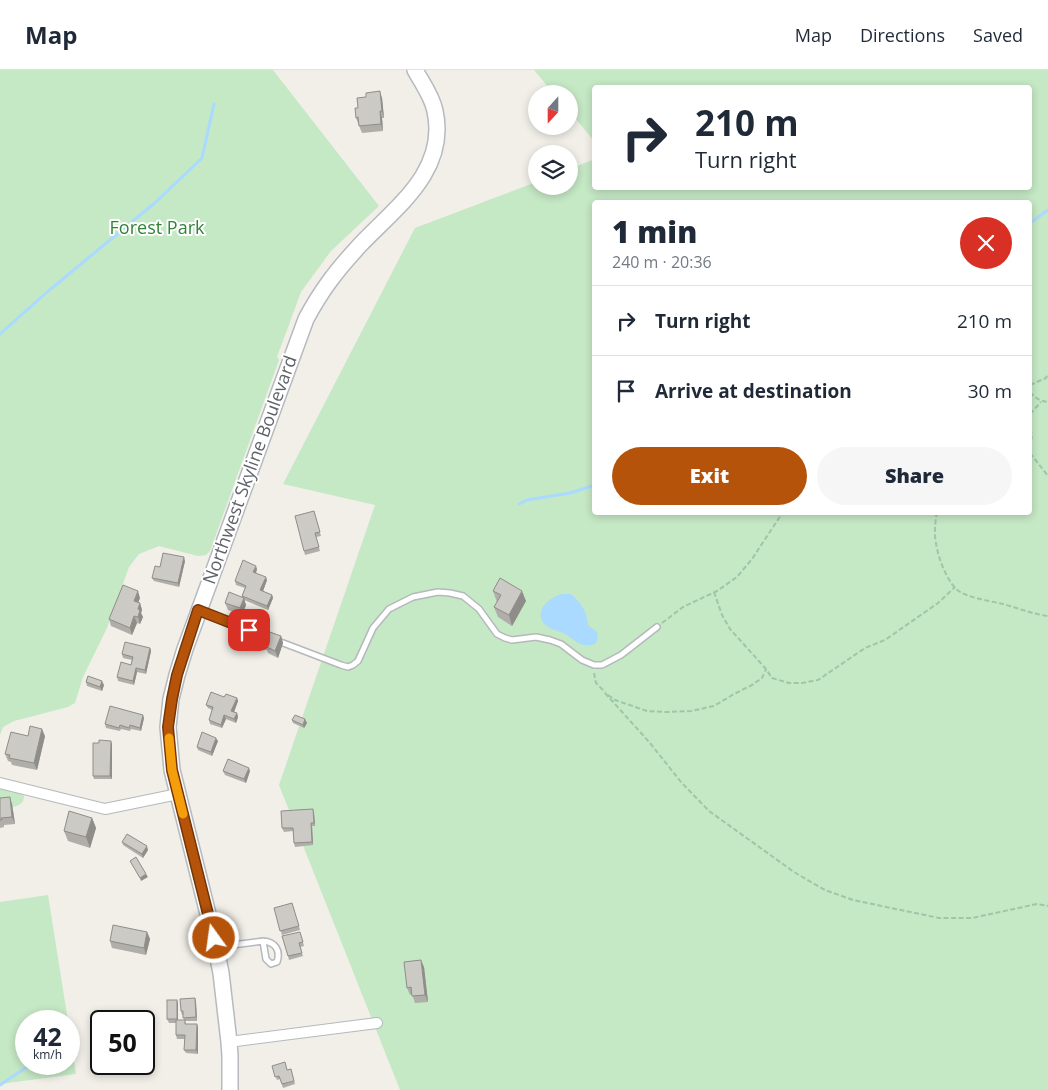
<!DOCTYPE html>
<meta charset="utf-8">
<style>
:root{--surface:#fff;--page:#f6f6f7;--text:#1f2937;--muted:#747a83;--line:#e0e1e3;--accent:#b45309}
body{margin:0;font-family:"Open Sans",sans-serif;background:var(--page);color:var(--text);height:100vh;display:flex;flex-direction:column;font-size:19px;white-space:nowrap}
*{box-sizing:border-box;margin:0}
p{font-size:16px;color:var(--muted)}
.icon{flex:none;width:28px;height:28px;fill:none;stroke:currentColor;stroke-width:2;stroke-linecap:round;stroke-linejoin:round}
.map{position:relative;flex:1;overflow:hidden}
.panel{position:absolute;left:592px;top:130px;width:440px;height:315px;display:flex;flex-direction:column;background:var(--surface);border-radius:5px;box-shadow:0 2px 8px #0003}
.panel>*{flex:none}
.hud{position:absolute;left:592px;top:15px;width:440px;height:105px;border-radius:5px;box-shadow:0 2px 8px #0003;background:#fff;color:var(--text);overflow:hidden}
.needle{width:32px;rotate:201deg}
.fabs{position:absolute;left:528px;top:15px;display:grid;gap:10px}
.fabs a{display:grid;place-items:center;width:50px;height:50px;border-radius:50%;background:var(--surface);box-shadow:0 2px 8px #0003;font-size:25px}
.speed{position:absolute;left:15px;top:940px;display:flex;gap:10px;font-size:25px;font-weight:700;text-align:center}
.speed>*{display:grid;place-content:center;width:65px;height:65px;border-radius:50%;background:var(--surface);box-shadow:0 2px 8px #0003;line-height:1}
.speed small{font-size:12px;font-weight:400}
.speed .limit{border:2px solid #111;border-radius:8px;background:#fff;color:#111}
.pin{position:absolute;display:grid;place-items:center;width:42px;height:42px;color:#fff;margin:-21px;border-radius:10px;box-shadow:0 2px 8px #0006}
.me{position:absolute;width:55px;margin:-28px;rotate:346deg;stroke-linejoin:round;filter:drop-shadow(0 0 4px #0008)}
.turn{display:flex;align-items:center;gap:18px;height:105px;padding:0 20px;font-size:22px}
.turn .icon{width:65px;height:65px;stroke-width:2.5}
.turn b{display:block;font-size:35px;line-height:42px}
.round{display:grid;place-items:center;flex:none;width:52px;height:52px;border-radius:26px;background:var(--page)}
.overview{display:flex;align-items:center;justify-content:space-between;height:85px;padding:0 20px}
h1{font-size:30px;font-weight:800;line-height:38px}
.cta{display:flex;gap:10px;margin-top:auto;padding:10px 20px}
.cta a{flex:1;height:58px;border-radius:30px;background:var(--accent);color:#fff;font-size:20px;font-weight:800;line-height:58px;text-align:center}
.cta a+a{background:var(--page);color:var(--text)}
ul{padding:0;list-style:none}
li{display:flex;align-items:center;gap:15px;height:70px;padding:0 20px;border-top:1px solid var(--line)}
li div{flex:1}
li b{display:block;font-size:19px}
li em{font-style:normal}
header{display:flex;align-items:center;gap:30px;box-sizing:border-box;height:70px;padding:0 25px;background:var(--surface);border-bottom:1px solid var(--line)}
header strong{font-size:24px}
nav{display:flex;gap:28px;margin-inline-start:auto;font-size:18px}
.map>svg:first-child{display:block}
</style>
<header>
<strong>Map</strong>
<nav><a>Map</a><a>Directions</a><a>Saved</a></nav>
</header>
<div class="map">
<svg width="1048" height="1020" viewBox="0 0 1048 1020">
<rect width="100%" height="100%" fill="#f1efe8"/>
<g fill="#c5e8c5" fill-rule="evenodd">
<polygon points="0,0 273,0 379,136 331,181 301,222 277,287 279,290 210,481 206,485 198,486 159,476 139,484 129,497 107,558 83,607 75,633 68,637 14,651 3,657 0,665"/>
<path d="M534 0H1048V1020H400L279 715 375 435 283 414 415 158 536 112V116H569V99L595 89V118H1030V18H595V72L569 41V24H554ZM595 132H1030V442H595Z"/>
<path d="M0 718 19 722 24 726C24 738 10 737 0 738Z"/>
<polygon points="48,825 68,951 26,951 26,994 69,994 69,958 76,1004 0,1014 0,832"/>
</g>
<path fill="#aadaff" d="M562 524H571C581 533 587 541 588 555L597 562 598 569 595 574C578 579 576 569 563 563 556 560 547 559 543 552 535 538 551 527 562 524Z"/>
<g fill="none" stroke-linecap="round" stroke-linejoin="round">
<g stroke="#aadaff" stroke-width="3">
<polyline points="1030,153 1048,140"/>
<polyline points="0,264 46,223 157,131 202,88 214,34"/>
<polyline points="519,434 527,430 570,423 595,415"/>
<polyline points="0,1015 31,994"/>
</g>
<g stroke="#b5b8bc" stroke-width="8">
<g id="lane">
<polyline points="201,542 268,567"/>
<polyline points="278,571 341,595 348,597 353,595 358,591 373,558 389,539 413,527 438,522 450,523 463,526 479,539 497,564 505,568 512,570 536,567 550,570 561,574 582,590 594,595 602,595 621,585 657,557"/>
<path d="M217 877 263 871C275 872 281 880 277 892L271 894 266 889 263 871"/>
</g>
</g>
<g stroke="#b5b8bc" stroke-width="12">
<g id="street">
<polyline points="0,713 105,739 178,724"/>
<polyline points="229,972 377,953"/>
</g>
</g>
<g stroke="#b6babf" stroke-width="18">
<path id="secondary" d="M230 1020V986L229 972 221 903 214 868 172 700 168 657 171 629 177 605 185 579 306 249C322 219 337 200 360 175 396 137 448 101 435 41 432 26 422 13 415 0"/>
</g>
<g stroke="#9cc7a9" stroke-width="2" stroke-dasharray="5 2.5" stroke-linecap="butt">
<polyline points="1030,315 1046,308 1048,304"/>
<path d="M1030 322C1036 329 1040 331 1048 332"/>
<polyline points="1030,344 1041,332"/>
<polyline points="1030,359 1032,365 1030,377"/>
<polyline points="1030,383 1048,406"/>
<path d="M937 442C935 452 934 464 936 473 938 488 948 516 962 523 975 529 990 531 1003 534 1018 538 1032 544 1048 546"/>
<polyline points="714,522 722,545 730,559 766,599 772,608 789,613 802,613 818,610 865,578 885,570 938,533 955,517"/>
<polyline points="662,553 683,537 717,521 737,507 752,489 783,442"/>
<polyline points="594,603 596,613 605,622"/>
<polyline points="605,623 650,673 681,712 709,741 794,802 825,820 853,830 939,848 972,848 1037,834 1048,836"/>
<polyline points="608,625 615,630 647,641 667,642 691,641 714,636 734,624 752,615 762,608 766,599"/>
</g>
<use href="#lane" stroke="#fff" stroke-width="5"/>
<use href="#street" stroke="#fff" stroke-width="10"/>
<use href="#secondary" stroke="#fff" stroke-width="15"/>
</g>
<g fill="#afaea9">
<polygon points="382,28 384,48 382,48 383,61 362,63 356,48"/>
<polygon points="314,441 321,466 316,467 320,481 305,485 304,481"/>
<polygon points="185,491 179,517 154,511 152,508 160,497"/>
<polygon points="257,499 256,503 267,510 263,521 272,525 273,528 268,540 244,530 246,535 242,545 228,540 225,533 242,528 242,526 245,518 236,515 235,511"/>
<polygon points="493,521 526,531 512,556 498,547 494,537 497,532"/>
<polygon points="140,528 138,533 140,533 142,540 141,543 143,547 140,554 137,553 132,565 111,556 109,549"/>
<polygon points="281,566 283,573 278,588 268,583 267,580 262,579 259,572"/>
<polygon points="150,578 151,581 146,604 137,602 134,615 118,611 117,607 131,595 132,590 123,588 122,584"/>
<polygon points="86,612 104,615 102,621 87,616"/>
<polygon points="224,627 237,628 238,631 234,642 237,643 238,647 236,653 226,649 222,658 210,654 209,650 212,640 208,638 206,635"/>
<polygon points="144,648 141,661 131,659 130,661 121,659 120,661 106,658 105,654"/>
<polygon points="292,650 307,653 304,658 293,653"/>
<polygon points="28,666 45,666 37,700 12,695 11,692 8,691 5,684"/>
<polygon points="218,671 212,686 198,680 197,677"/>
<polygon points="112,674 112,709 94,709 93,706"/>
<polygon points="223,701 250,701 246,713 225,705"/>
<polygon points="0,728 12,734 15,754 4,755 4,757 0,758"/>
<polygon points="314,743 315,756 312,756 313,775 295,777 294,773 293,761 284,762 282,758"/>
<polygon points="92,748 96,758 90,778 68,771 64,761"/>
<polygon points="122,772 148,780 143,788 123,775"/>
<polygon points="292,833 300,860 282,865 274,838"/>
<polygon points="147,862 150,869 146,885 112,878 110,871"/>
<polygon points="300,862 304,876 300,877 303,886 289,890 288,886"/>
<polygon points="424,897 428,932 415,933 412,924 410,925 407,918"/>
<polygon points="195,928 196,932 197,951 185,951 186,954 198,957 198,984 186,983 184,980 185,969 177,969 176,965 176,953 169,953 167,949 177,930 178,934 178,950 184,950 183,945 182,945 181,941"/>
<polygon points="272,996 287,1000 291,999 295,1014 283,1018 280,1009 277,1010"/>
</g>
<g fill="#8f8d8a">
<polygon points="380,21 382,28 384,48 382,41"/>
<polygon points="380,41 382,48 383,61 381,54"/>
<polygon points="184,487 185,491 179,517 178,513"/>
<polygon points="256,496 257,499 255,506 253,502"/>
<polygon points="266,507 267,510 262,524 260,520"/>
<polygon points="138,521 140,528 136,538 134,531"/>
<polygon points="522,521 526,531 512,556 509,545"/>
<polygon points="272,525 273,528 268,540 267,536"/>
<polygon points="244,528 246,535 242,545 240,538"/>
<polygon points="140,533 142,540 141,543 143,547 140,554 138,547 138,539"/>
<polygon points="134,546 137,553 132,565 130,558"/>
<polygon points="281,566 283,573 278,588 275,581"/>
<polygon points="150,578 151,581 146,604 145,600"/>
<polygon points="136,598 137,602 134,615 133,611"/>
<polygon points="102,611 104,615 102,621 100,617"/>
<polygon points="237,628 238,631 233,645 231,641"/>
<polygon points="237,643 238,647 236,653 234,649"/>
<polygon points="143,645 144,648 141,661 140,658"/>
<polygon points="224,645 226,649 222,658 221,655"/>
<polygon points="305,649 307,653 304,658 303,655"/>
<polygon points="42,659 45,666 37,700 34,693"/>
<polygon points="216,668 218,671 212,686 211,682"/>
<polygon points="111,671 112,674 112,709 110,706"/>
<polygon points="249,698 250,701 246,713 244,709"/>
<polygon points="10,727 12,734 15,754 12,747"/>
<polygon points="313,739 314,743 315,756 314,753"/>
<polygon points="92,748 96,758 90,778 86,767"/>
<polygon points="311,753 312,756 313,775 312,772"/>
<polygon points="147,776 148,780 143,788 142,784"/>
<polygon points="146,804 148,807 141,811 140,808"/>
<polygon points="147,862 150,869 146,885 144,878"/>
<polygon points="421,890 424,897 428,932 425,925"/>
<polygon points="195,928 196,932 197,951 196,947"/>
<polygon points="177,930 178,934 178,953 177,949"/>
<polygon points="197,954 198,957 198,984 196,980"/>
</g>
<g fill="#cccac5" stroke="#8f8d8a">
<polygon points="380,21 382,41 380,41 381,54 359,56 358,47 356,48 355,38 358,38 357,28 366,27 366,23"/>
<polygon points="314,441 320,462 315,463 319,477 304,481 295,446"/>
<polygon points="163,483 184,487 178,513 152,508 155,496 160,497"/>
<polygon points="243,490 256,496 253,502 266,507 260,520 272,525 267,536 242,526 246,516 235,511"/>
<polygon points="500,508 522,521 509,545 494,537 501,525 493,521"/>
<polygon points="123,515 138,521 134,531 140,533 138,539 140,540 138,547 134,546 130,558 109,549"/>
<polygon points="229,522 244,528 240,538 225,533"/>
<polygon points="264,560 281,566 275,581 265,576 266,574 259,572"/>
<polygon points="125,572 150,578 145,600 136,598 133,611 117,607 121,592 131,595 133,587 122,584"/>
<polygon points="88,606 102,611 100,617 86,612"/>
<polygon points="211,622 224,627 226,624 237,628 231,641 237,643 234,649 224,645 221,655 209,650 213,637 206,635"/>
<polygon points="110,636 143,645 140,658 130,655 129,658 120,655 119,658 105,654"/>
<polygon points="295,645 305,649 303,655 292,650"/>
<polygon points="30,656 42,659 34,693 9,688 10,685 5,684 11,662 28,666"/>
<polygon points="202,662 216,668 211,682 197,677"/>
<polygon points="99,670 111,671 110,706 93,706 93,673 99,673"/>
<polygon points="228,689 249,698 244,709 223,701"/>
<polygon points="10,727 12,747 1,748 2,750 0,750 0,728"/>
<polygon points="313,739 314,753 311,753 312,772 294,773 293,758 282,758 281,741"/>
<polygon points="69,741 92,748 86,767 64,761"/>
<polygon points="127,764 147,776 142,784 122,772"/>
<polygon points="136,787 146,804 140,808 130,791"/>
<polygon points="292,833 299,856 280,861 274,838"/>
<polygon points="113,855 147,862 144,878 110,871"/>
<polygon points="300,862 303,872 299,873 302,883 288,886 282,866"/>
<polygon points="421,890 425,925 412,926 411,917 407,918 404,892"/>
<polygon points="195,928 196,947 183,948 183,941 181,941 180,929"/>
<rect x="167" y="930" width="10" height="19"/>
<polygon points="176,950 185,950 185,954 197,954 196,980 184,980 185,965 176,965"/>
<polygon points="285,992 287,1000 291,999 294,1011 282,1014 279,1006 275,1007 272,996"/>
</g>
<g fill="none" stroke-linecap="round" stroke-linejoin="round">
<g stroke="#753606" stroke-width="12">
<polyline id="route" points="214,868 172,700 168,657 172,629 177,605 198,540 249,560"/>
</g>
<use href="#route" stroke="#b45309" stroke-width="9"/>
<polyline stroke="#f59e0b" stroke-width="9" points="169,668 172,700 183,744"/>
</g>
<g text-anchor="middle" stroke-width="4" stroke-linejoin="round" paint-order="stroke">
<g font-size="18" fill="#348238" stroke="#fff">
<text x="157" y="164">Forest Park</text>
</g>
<g font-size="18" fill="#5f6368" stroke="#fff">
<text transform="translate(250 400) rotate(-70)" y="6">Northwest Skyline Boulevard</text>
</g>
</g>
</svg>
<div class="fabs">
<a><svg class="needle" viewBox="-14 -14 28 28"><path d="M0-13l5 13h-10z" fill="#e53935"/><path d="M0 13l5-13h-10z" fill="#747a83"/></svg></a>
<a><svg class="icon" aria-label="layers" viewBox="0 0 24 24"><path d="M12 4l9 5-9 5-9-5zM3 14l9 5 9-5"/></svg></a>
</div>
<div class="speed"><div>42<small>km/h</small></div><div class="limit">50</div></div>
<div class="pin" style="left:249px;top:560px;background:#d93025"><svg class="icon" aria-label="arrive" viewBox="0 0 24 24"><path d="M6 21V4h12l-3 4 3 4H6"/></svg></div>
<svg class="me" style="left:214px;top:868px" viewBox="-20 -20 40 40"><circle r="17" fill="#b45309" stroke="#fff" stroke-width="3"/><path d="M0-11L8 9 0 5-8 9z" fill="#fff"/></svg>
<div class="hud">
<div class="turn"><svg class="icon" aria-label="right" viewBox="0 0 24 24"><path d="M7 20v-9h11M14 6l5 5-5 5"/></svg><div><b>210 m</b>Turn right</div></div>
</div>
<section class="panel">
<div class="overview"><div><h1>1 min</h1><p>240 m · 20:36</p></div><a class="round" style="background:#d93025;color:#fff"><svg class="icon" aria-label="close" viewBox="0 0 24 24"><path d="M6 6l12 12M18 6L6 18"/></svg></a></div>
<ul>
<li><svg class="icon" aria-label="right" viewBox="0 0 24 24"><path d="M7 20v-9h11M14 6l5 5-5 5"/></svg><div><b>Turn right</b></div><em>210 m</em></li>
<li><svg class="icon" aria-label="arrive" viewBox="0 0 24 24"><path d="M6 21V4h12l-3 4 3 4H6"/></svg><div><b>Arrive at destination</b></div><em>30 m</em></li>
</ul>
<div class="cta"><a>Exit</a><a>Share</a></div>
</section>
</div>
